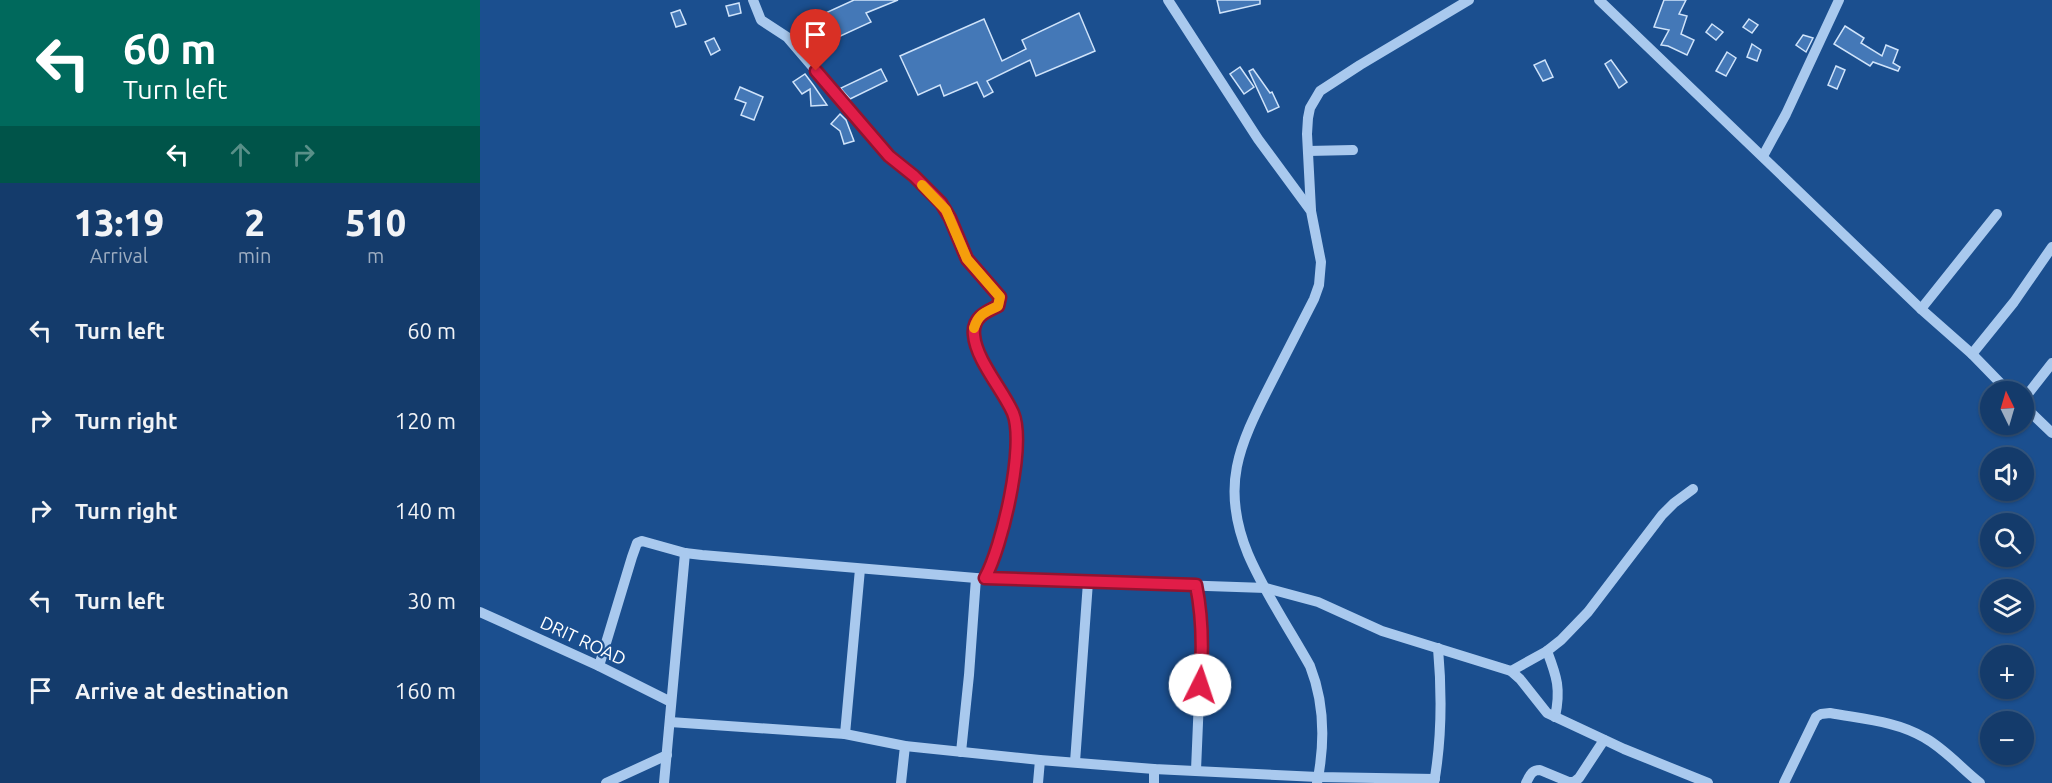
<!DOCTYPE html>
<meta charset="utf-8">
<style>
:root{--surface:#143b6b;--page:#214673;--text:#f1f3f6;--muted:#9dadc1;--line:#33557e}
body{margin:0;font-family:Ubuntu,sans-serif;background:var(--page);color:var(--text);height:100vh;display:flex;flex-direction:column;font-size:22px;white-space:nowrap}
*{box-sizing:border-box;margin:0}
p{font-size:20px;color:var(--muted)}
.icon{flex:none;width:33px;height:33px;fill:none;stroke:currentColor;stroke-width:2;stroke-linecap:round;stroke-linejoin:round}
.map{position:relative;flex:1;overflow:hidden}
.side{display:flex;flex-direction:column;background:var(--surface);width:480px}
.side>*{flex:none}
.top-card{background:#00695c;color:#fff;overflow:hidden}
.needle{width:39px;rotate:355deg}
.fabs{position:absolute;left:1500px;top:381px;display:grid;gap:12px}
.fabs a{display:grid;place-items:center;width:54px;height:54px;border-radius:50%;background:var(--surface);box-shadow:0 2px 4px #0004,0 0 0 2px var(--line);font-size:30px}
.pin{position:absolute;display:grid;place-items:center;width:51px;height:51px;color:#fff;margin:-62px -26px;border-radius:50% 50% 50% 0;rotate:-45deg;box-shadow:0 0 6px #0007}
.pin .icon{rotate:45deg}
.me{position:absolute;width:66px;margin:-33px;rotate:4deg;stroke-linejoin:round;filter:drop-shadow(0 0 4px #0008)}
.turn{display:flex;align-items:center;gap:21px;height:126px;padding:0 24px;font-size:27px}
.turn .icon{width:78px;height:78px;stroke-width:2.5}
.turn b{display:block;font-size:42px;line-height:51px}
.lanes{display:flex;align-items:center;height:57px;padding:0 24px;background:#0003;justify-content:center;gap:30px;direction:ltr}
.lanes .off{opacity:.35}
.eta{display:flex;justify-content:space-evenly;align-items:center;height:102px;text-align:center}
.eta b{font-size:36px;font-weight:800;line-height:42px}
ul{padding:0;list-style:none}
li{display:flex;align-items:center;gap:18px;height:90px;padding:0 24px}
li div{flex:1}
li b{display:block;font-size:22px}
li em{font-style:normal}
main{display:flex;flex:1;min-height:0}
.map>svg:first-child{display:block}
</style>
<main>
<section class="side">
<div class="top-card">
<div class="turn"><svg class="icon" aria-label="left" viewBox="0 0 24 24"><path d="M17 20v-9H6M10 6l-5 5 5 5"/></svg><div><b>60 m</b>Turn left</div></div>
<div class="lanes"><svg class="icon" aria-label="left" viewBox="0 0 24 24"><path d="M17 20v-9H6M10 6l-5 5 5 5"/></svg><svg class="icon off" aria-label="ahead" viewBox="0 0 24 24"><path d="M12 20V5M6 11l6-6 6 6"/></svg><svg class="icon off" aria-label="right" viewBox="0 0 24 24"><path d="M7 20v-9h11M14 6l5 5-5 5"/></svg></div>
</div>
<div class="eta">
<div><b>13:19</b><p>Arrival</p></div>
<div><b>2</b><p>min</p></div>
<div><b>510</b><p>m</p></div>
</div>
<ul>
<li><svg class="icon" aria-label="left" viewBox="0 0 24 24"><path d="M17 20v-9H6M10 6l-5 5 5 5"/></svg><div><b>Turn left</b></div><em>60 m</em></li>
<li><svg class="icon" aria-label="right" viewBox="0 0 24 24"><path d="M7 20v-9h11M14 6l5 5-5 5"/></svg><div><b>Turn right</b></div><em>120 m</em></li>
<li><svg class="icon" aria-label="right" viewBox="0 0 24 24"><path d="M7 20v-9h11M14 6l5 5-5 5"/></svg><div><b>Turn right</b></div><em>140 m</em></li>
<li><svg class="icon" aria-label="left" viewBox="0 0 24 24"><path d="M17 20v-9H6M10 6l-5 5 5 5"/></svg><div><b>Turn left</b></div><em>30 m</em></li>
<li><svg class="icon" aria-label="arrive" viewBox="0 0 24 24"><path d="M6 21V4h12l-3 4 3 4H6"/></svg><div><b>Arrive at destination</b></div><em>160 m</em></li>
</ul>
</section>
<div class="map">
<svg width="1572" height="783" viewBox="0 0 1572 783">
<rect width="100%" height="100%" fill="#1b4f8f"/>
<g fill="#4478b7" stroke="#cfe3fa" stroke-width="1.5">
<polygon points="374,0 418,0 386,13 391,22 330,50 317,26"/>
<polygon points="737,0 780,0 780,4 740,13"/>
<polygon points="1184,0 1206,0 1199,14 1207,16 1201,34 1214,40 1207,55 1188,46 1181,45 1189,30 1174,27"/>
<polygon points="259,3 261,13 249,16 246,6"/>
<polygon points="200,10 206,24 196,27 191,13"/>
<polygon points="599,13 615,51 556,76 550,60 507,81 513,92 504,97 497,82 464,96 460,85 438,95 420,56 504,19 522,61 546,49 542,40"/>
<polygon points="1269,19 1278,25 1272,33 1263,27"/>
<polygon points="1232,24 1243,32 1236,40 1226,32"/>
<polygon points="1365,26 1384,38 1381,43 1402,56 1406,45 1418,50 1413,63 1420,67 1418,71 1393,62 1390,66 1354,44"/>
<polygon points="1323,35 1333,38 1326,52 1316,45"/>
<polygon points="234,38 240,50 231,55 225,42"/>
<polygon points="1272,44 1281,50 1277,61 1267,57"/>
<polygon points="1247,52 1256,58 1246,76 1236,71"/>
<polygon points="1065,60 1073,77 1063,81 1054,65"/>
<polygon points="1131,60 1147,82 1139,88 1125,64"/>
<polygon points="1356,66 1365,70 1357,89 1348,85"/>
<polygon points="760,67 774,87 764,94 750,74"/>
<polygon points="401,69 407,81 370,99 362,90 361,88"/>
<polygon points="773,69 790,93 792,92 799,107 788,112 769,71"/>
<polygon points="325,74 334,86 347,105 331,106 330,89 322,94 313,82"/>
<polygon points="260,87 283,97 274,120 261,115 266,103 255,99"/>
<polygon points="360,114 366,120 374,141 364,144 360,131 351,124"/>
</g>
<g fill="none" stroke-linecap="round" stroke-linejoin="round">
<g stroke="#a9c9ee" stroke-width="10">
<polyline points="273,0 281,20 307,37 409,156 461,203 470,218 484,254 520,297 518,306 502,314 497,319 493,332 494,338 507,367 534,415 536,424 534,472 522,536 516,555 505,578"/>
<path d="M688 0 778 139 831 211 841 262 839 285 834 299C819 328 805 356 790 385 759 446 740 486 768 554 784 592 810 630 830 666 845 704 845 744 837 783"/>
<polyline points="1119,0 1441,309 1492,354 1529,392"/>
<polyline points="828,151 873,150"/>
<polyline points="1283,156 1306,114 1359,0"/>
<polyline points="831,210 827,134 828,118 830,108 840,91 880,65 989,0"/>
<polyline points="1441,309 1517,214"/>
<polyline points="1492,354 1534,302 1572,247"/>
<polyline points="1544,399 1572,363"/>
<polyline points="1544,406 1572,433"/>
<polyline points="0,612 119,666 191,702"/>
<path d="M1067 651C1077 677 1081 689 1075 717"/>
<polyline points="119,666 152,557 157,543 162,541 205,553 222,555 496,578 786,588 838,602 902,631 1031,671 1040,679 1067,713 1144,749 1228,783"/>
<polyline points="1031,671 1067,651 1081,640 1108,612 1182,515 1194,503 1213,489"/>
<polyline points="190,722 365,734 425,746 560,760 674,769 838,777 955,779"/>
<polyline points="365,734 380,569"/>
<polyline points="481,752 489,675 496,578"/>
<polyline points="595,762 608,582"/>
<polyline points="716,770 722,628 721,609 716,585"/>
<polyline points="126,783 187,755"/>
<polyline points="184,783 205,553"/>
<polyline points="421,783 425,746"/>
<polyline points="558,783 560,760"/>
<polyline points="674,783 674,769"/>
<path d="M954 783C962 738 962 693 958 648"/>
<path d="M1046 783C1050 776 1051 770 1060 770L1089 782H1094L1099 778 1124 740"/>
<path d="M1304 783 1336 717 1341 714 1350 713C1382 719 1417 721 1445 738 1465 749 1482 769 1500 783"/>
</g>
</g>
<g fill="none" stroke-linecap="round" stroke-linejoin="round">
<g stroke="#92132f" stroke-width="15">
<path id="route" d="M336 71 409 156 434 176 461 203 470 218 487 259 520 297 518 306C505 312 492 318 494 335 496 360 523 390 533 413 546 445 522 547 505 578L716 585C723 619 723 651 720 685"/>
</g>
<use href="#route" stroke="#e11d48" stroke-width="10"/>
<path stroke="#f59e0b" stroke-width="10" d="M442 185 466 210 487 259 520 297 518 306C505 313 499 313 494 328"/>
</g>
<g text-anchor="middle" stroke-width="4.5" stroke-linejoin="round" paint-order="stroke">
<g font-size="18" fill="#fff" stroke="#1b4f8f">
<text transform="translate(103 641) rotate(25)" y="6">DRIT ROAD</text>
</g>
</g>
</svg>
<div class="fabs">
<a><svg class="needle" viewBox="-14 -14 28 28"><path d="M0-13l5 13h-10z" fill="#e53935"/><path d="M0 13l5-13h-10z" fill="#9dadc1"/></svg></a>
<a><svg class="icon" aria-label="sound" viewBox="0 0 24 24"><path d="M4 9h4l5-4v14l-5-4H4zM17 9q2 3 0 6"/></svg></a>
<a><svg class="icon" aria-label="search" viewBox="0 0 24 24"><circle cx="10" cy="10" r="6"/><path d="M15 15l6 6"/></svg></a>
<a><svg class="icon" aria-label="layers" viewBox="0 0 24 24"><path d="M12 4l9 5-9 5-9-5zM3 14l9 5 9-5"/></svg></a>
<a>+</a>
<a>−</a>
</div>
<div class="pin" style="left:336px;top:71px;background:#d93025"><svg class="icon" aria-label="arrive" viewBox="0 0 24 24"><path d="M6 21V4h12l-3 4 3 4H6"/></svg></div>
<svg class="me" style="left:720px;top:685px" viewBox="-20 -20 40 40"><circle r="19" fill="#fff"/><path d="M0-13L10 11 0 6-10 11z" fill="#e11d48"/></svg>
</div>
</main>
